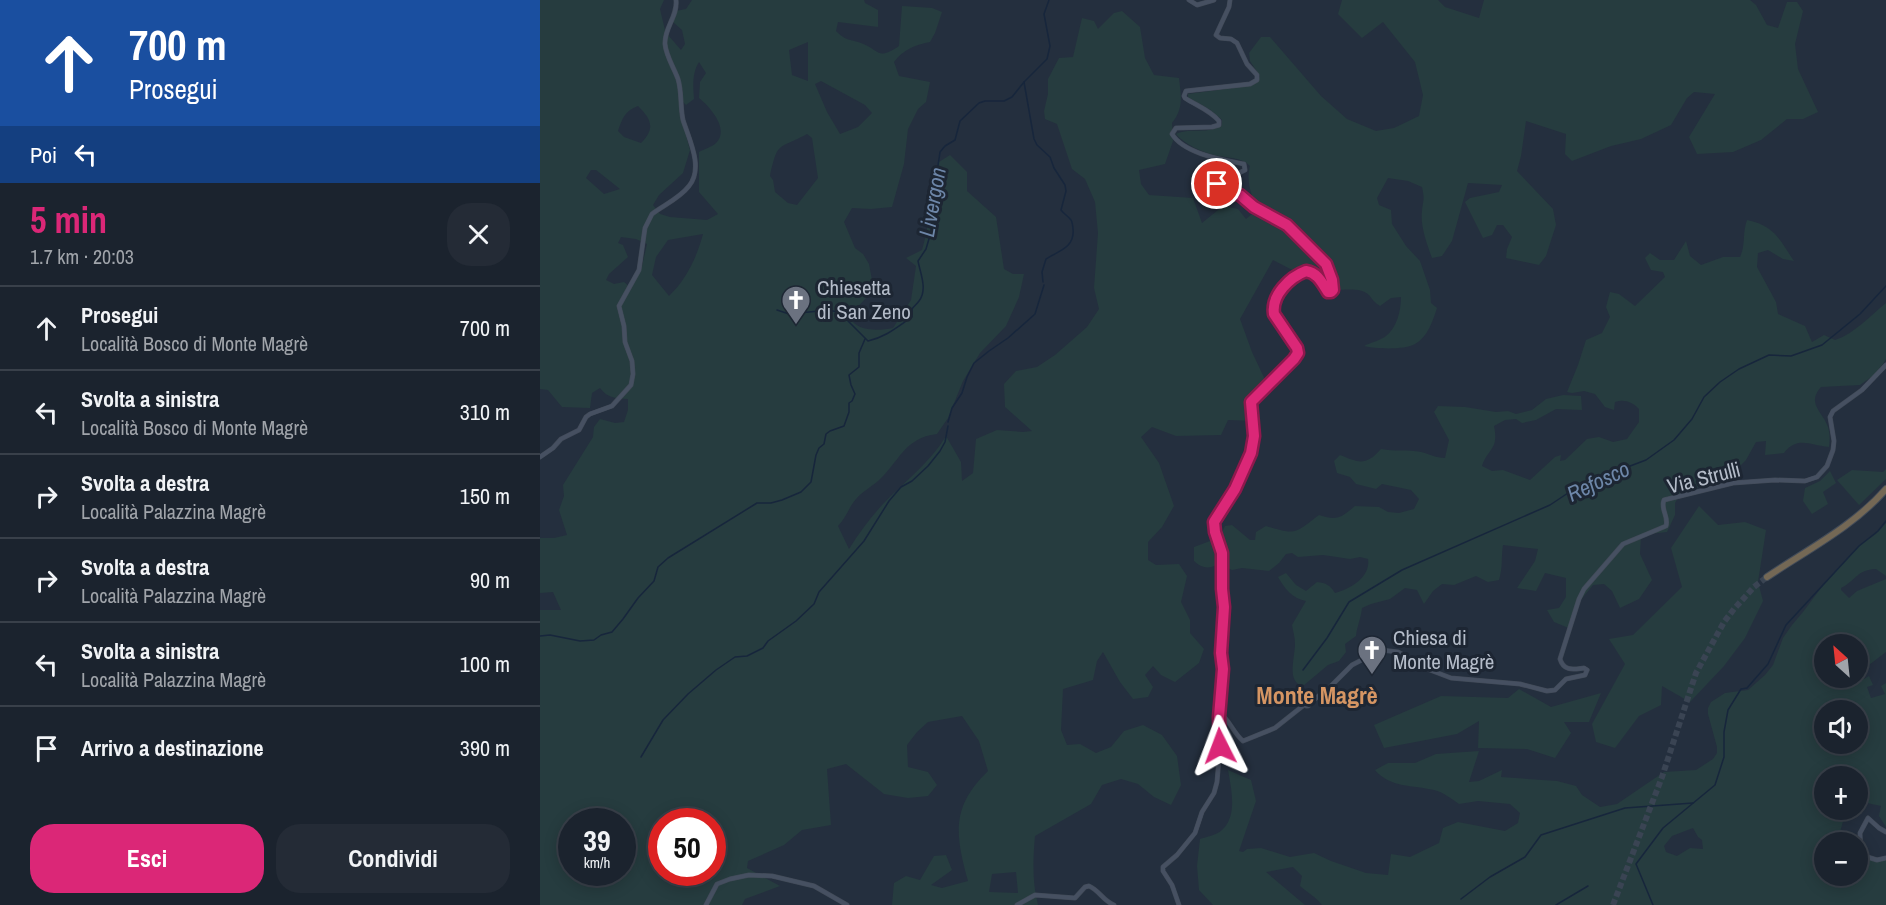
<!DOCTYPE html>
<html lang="it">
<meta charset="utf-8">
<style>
:root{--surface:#1b232e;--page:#242b36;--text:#f1f3f6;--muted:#a0a4aa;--line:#39404a;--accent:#db2777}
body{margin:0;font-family:"Archivo Narrow",sans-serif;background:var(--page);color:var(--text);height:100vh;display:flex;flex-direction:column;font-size:22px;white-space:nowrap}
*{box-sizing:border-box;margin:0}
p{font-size:20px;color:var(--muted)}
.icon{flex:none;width:33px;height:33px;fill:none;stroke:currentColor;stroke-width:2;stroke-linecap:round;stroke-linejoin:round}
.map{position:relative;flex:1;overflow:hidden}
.drawer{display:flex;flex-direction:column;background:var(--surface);width:540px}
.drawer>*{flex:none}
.hud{background:#1a4fa0;color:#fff;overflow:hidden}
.needle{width:39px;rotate:333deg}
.tools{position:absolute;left:1274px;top:634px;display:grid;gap:12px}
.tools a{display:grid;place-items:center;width:54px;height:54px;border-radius:50%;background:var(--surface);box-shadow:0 3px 15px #0003,0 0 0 2px var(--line);font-size:30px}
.speed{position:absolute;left:18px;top:808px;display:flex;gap:12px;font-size:30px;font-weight:700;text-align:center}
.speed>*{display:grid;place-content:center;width:78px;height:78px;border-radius:50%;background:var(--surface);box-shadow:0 3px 15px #0003,0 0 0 2px var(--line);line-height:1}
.speed small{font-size:15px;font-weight:400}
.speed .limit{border:9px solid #d22;background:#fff;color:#111}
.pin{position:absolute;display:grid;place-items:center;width:51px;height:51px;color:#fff;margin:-26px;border:3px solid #fff;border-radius:50%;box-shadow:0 2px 6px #0007}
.me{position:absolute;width:66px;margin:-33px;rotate:357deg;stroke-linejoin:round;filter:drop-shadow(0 0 4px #0008)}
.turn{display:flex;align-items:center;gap:21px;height:126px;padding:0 30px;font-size:27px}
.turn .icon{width:78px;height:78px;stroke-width:2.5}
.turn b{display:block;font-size:42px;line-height:51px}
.then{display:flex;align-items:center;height:57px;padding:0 30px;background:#0003;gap:12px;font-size:22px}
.round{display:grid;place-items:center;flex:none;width:63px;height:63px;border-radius:24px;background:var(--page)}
.summary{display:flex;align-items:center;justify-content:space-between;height:102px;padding:0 30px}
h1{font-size:36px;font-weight:700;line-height:45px;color:var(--accent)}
.cta{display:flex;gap:12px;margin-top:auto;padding:12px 30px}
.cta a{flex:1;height:69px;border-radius:24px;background:var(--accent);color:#fff;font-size:24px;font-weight:700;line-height:69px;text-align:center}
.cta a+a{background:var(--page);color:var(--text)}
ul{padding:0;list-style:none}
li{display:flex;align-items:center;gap:18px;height:84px;padding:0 30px;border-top:2px solid var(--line)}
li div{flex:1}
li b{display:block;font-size:22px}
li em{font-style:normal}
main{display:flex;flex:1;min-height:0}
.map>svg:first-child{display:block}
</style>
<main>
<section class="drawer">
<div class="hud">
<div class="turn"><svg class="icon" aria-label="ahead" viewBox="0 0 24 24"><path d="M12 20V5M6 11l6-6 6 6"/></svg><div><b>700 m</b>Prosegui</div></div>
<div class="then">Poi<svg class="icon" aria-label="left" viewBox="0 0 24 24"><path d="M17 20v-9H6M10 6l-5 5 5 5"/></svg></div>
</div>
<div class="summary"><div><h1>5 min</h1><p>1.7 km · 20:03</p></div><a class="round"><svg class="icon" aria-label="close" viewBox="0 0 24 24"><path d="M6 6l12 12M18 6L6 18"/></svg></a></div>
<ul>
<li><svg class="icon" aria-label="ahead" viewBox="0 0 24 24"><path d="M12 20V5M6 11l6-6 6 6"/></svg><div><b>Prosegui</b><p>Località Bosco di Monte Magrè</p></div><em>700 m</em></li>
<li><svg class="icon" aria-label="left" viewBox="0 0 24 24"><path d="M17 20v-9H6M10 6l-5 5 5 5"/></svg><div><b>Svolta a sinistra</b><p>Località Bosco di Monte Magrè</p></div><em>310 m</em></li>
<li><svg class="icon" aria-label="right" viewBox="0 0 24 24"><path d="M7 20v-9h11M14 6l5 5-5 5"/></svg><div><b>Svolta a destra</b><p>Località Palazzina Magrè</p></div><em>150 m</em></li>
<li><svg class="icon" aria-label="right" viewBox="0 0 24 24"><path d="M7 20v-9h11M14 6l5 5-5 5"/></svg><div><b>Svolta a destra</b><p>Località Palazzina Magrè</p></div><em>90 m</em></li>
<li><svg class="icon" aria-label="left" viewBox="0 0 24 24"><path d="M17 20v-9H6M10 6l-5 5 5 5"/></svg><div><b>Svolta a sinistra</b><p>Località Palazzina Magrè</p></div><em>100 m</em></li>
<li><svg class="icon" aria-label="arrive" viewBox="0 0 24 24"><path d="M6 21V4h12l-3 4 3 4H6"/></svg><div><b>Arrivo a destinazione</b></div><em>390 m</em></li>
</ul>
<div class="cta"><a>Esci</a><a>Condividi</a></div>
</section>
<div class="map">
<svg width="1346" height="905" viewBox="0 0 1346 905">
<rect width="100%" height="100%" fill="#242f3e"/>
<g fill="#263c3f" fill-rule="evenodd">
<path d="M0 0H124L120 9 127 39 128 35 141 50 145 44 142 30 133 22 136 11 146 9 152 0H324L325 3 338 10V27L298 22 296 31C306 41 309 39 321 43 340 50 337 61 359 46L362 6 392 8 402 12 395 33 390 42C374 45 363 50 354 62L359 76 390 82 386 102 378 109 368 129 364 164 352 207 331 209 312 208 304 222 315 248 323 254 329 264 332 280 327 297 309 316C316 332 338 331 353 328L371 300 376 266 366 258 382 250 387 231V205L390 190 397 178 399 162 410 155 427 172V191L456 217 464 269 473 274H484L479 297 466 326 440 353 423 381 408 418 397 434C364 438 360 461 338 481 331 487 322 492 316 499 309 507 306 518 298 526L309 549C319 533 330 518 343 504 365 481 390 463 406 436L421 462 422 481 433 473 436 439 457 430 483 432 492 431 465 407 464 384 476 371 497 367 515 355 547 327 559 309 554 288 558 233 555 202 545 179 532 169 517 124 505 119 504 111 508 94V79L519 58 533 57 542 18 554 21 558 29 574 13 582 11 600 27 605 58 614 75 639 78C641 96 644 108 632 123L633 141 625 164 599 170 601 184 609 195 653 198 662 223 683 206 698 209 706 219 718 209C711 195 706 182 710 166 702 157 686 158 674 155 662 152 644 144 636 134 651 127 668 135 682 125V120C672 110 662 104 648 98V94L693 88 716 83 720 76 710 61 709 53 721 37H730L781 96 807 119 836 131 854 128 879 116 883 95 875 62 843 22 822 38 798 14 802 0H898L905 7 939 18 944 0H1210L1216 5 1227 25 1238 28 1247 2H1257L1263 11 1255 44 1258 69 1278 112 1263 119H1247L1221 140 1193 152 1157 154 1149 137 1175 94 1154 92 1147 98 1131 125 1101 139 1071 146 1032 161 1025 154 1026 134 986 121 981 156 977 171 1013 209 1016 225 1006 256 999 265 966 258 967 249 972 237 963 225H957L952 235 943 238 925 202 930 198 959 192 962 185 928 183 912 241 902 256 892 258C887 244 880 226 882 211 883 199 885 201 882 187L868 181 848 178 837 198 839 205 851 210 852 224 866 246 880 261 890 290 891 303 897 308C893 320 888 337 875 344 865 350 836 349 824 346 830 343 841 340 846 336 857 328 861 310 861 297L851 298 840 306C835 303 833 300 829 295 821 287 805 290 794 290L795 271C775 249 757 224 729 213L738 219 786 264 792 281V289L786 290 781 281 766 271 760 274 733 260 700 319 712 352 728 386C714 400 712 401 714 421L688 420 681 435 636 436 612 427 601 437 619 463 634 506 622 527 608 542V560L616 565 639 564 647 576 641 602 650 620V633L664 649 659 663 635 682 621 675 613 666 605 675 613 687 608 697 593 699 580 682 563 652 557 661 553 680 523 689 521 730 527 745 540 744 556 753 571 747 584 731 603 725 622 735 637 756 641 785 631 805 614 797 598 784 581 779 562 785 551 804 495 836C493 859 492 882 498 905H352L354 883 366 876 380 880 394 856 406 855 412 870 391 885 402 888 428 881C415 834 411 807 448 771L439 741 422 716 388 722 377 732 367 745 368 767 388 772 397 785 388 796 368 798 344 794 306 764 287 769 291 825 262 830 244 845 208 861 207 868 240 886 205 899 202 905H0V610H21L13 592 0 593V538H14L27 535 19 510 24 496 23 485 53 437 54 427 60 419 75 423 84 422 88 410V399C77 398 68 399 60 388L52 393 50 408 22 407 8 390 0 389ZM268 42V81L252 75 249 50ZM159 62 166 73 160 82 159 98C170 107 190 129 176 143 172 147 164 149 159 152V192L178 214 167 220 130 217 120 214 113 205 119 195 143 173 150 150 142 120 139 98 146 105 154 99C153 86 152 73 159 62ZM281 81 325 105 332 113 318 127 300 134 287 112 275 84ZM98 106C111 119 116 128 101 143L84 137 78 131C83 117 85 111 98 106ZM267 134 272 138 278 178 257 205 248 203 235 192 233 180 230 176C238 140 238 150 267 134ZM51 170H56L80 189 64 194 46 178ZM163 234C157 257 146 280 129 296L112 275 116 257 128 240ZM81 237 96 239 107 244 102 266 91 288 84 282 74 284 66 280 69 274 88 257 83 245 78 243ZM32 822H82V873H32ZM122 822H172V873H122ZM476 872 478 893 449 892 452 874Z"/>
<path d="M1207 220C1235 226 1239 239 1254 261L1243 259 1228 250 1218 253 1217 267 1236 302 1238 314 1265 326 1272 342 1284 335 1295 340C1314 334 1331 315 1346 303V359L1343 364 1334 375 1320 385 1281 387C1266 404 1283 412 1288 427 1290 434 1290 440 1289 447 1269 445 1257 436 1244 453L1225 455 1226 441 1216 442 1206 460 1186 480 1142 491 1135 503V515L1127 532 1101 535 1100 554 1112 580 1099 599 1080 608 1072 591 1064 584 1053 585 1040 601 1031 629 1014 622 1007 610 1019 608 1026 597V578L1005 573 996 591 977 588 995 561 998 549 963 545C961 558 963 567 959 580L948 582 936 576 914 585 902 584 893 591 884 604 877 590 865 588 850 599 831 604 822 608C821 618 817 626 816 636L805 644 806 652 799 661 788 665 763 686C746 682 755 658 755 644 755 637 753 631 752 625L766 601C753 599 744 588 738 577L746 573 756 585 766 591 777 582C786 583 790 585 795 593 810 589 831 577 828 559L820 557 810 559 783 555 758 557 752 553 746 554 739 563 729 571 702 568 692 570 679 564C669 569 663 569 654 561V547L670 541 676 544 685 526 692 525 710 540H715L716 532 726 526C757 535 754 534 779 515 797 521 801 518 815 506L839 507 848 512 859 513 874 509 879 499 871 490 842 484 836 489 816 484 810 477 797 473 794 461 800 455C819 463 826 466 841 449 854 452 868 449 881 452 889 454 896 458 905 458L909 440 894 412 898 406 925 407 956 412 968 411 976 414 992 410 1006 399 1023 395 1041 396 1042 410 1016 409 996 420 982 423 976 419 965 420 954 426C959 450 948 448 942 466L952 471 963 470 990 480 1015 457 1021 455 1020 461 1025 460 1047 439 1059 437 1073 442 1087 439 1099 422V409C1092 402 1085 399 1075 402L1074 410 1065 407 1055 394 1044 391 1032 393 1027 392 1038 365 1046 340 1062 333 1070 317 1066 307 1070 292 1079 294 1095 306 1125 277 1123 272 1111 270 1105 258 1110 253 1120 260H1134L1146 241 1150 256 1161 265 1183 257H1200C1206 244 1202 234 1207 220Z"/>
<polygon points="1346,469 1346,479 1319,505 1297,480 1312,470 1343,472"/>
<polygon points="1290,471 1296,483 1283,492 1288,504 1272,514 1263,501 1265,488 1280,481"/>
<polygon points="1159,506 1178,525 1205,522 1226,530 1218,582 1223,601 1205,638 1184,666 1150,702 1122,686 1121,705 1099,716 1075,748 1056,742 1052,724 1085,664 1069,639 1093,635 1142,587 1131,548"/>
<path d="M1346 523V576L1336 569C1316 570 1317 580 1301 588V590L1309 598 1317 591 1346 579V652L1321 671 1324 679 1329 676 1333 685 1327 687 1331 698 1345 694 1341 686 1346 683V827L1339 816 1341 806 1322 802 1317 809V777H1284V810H1296L1294 815 1304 818 1300 832 1310 839 1309 843H1284V876H1317V856L1325 859H1346V905H782C776 897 768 893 760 886L762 876 753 867 726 872 765 905H673L659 890 657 866 660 839C666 837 677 835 682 830 698 816 691 788 688 770L711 780 716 801 699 851 703 852 707 849 721 848 750 857 774 853 791 861 826 873 848 875 851 854 870 857 899 843 903 828 918 822 965 831 978 823 980 813 970 804 938 801 919 804C912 799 903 792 894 790 873 785 850 788 835 770L848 763H875L896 754 939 751 929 782 939 781 962 770 961 777 1017 781 1036 786 1042 795 1060 807 1077 804 1124 772 1156 770 1173 759 1177 753V747L1168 714V708L1171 702 1185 693 1208 690 1225 675 1233 665 1243 638 1252 625 1263 612 1281 588 1318 547 1336 534ZM1284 645H1317V678H1284ZM1284 711H1317V744H1284ZM1153 828 1158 837 1162 840 1163 849 1150 848 1137 856 1126 852 1124 846 1132 836Z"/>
<polygon points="979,689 1011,707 1061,693 1049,722 1024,722 1031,733 1015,758 987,749 938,748 939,721 917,734 844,748 834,725 901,696 968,698"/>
</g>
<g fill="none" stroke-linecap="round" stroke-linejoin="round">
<g stroke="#17263c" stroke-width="1.5">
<path d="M503 282 502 272 506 259C518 251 535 248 533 229 533 227 532 221 531 220 528 216 524 214 521 210L526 191 525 185 514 168 510 157 497 145 494 139 484 82 507 59 510 46 504 14 509 0"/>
<path d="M237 310 249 314 289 310 297 312 305 318 328 341C346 337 357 327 372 317V309C374 306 377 304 379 301 388 290 380 272 378 261L386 249 391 232 393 216 391 194 395 186 400 152 405 146 415 140 420 121 439 103 445 101H464L472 97 484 82"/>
<polyline points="408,422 412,408 422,393 427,377 434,363 449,351 468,338 495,314 504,285"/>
<polyline points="0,636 10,635 40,641 54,640 61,635 72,632 83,619 98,598 114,581 118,567 128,558 217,503 231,503 242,500 261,492 271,482 276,455 279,448 284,444 286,434 290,431 304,426 309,412 309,403 312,401 315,394 311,385 309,375 319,367 319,353 325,339"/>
<polyline points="763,670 787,638 809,602 862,570 1010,505 1040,485 1106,460 1134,440 1152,419 1164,397 1180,382 1199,369 1229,355 1251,356 1282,345 1320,314 1346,286"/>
<polyline points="101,757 123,720 148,694 176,670 195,657 207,656 223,648 228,641 256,621 274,604 279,592 324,541 349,501 361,487 372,481 388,466 400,451 405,442 408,426"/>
<polyline points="921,899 950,877 985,857 1001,835 1085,808 1153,803"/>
<polyline points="1016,905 1048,886"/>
<polyline points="1113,905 1096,864 1123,828 1175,785 1184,757 1184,732 1188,710 1201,689 1207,688 1228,664 1246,625 1319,546 1338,531 1346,521"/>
</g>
<polyline stroke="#3a4453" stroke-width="6" stroke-dasharray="6 3" stroke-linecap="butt" points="1073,905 1122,777 1156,673 1184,622 1194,609 1214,587 1227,577"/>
<g stroke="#414a57" stroke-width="5">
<g id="secondary">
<polyline points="649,0 657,5 674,0"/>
<path d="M0 457 13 448 21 439 39 430 46 417 50 414 72 406 91 385 93 374 92 361 85 342 84 326 79 306 99 270 105 228 112 214C124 205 140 198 149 186 164 168 149 139 143 120 140 106 142 92 138 79 134 68 126 56 125 44 124 28 138 16 136 0"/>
<path d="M1047 670 1044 668C1034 669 1024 672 1020 659L1039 599 1044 589 1083 544 1126 526C1129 516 1120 509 1124 500L1193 483 1235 480 1265 481 1277 477 1287 466 1293 450 1294 441 1290 417 1293 411 1322 390 1346 365"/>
<circle cx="767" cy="703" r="3"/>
<polyline points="770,703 791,686 812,665 841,650 858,652 890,670 911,678 980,684 1007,691 1015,690 1026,679 1045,675 1047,670"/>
<path d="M679 713C689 718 693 733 703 741L735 728 764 705"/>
<polyline points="1346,832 1339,828 1328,818 1320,833 1321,855 1337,860 1346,858"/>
<polyline points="166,905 177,884 190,879 209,875 232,876 274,886 307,905"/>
<path d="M477 905 495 895 535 898 545 887 549 886C559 890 563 901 574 905"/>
<path d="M639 905 632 885 623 871V867L637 855 655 833 662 812 674 793 677 782 680 746 679 717 683 669 681 653 684 616 682 553 675 532 674 522 695 489 711 453 714 436 711 402 758 353 757 348 734 314C731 295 750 277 766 271 778 273 782 283 788 293L791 292 793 289 792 281 786 264 747 225 714 207 700 195 679 190 677 188V184L705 170 704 164C684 160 644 154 632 134L636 128 672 127 679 125V121C670 110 657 106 645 98L644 96 646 91 710 84 717 80V75L707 64 697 43 691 39 680 38 676 35 689 7 690 0"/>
</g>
</g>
<g stroke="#434c59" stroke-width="8">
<path id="highway" d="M1227 577C1267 550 1314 526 1346 489"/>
</g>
<use href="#secondary" stroke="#465061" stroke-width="4"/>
<use href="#highway" stroke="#746855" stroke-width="6"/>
</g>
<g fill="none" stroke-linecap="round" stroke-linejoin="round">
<g stroke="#8e194d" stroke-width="15">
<path id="route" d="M677 184 679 190 700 195 714 207 747 225 786 264 792 280 793 290 791 292H788C782 283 778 273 766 271 750 277 731 295 734 314L757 348 758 353 754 359 711 402 714 436 711 453 695 489 674 522 675 532 682 553V589L684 607 681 653 683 669 679 717 680 746"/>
</g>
<use href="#route" stroke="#db2777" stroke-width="10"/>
</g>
<defs>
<g id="church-pin" transform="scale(1.5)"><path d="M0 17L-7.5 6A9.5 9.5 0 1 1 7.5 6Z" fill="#6b7280" stroke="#1d2633"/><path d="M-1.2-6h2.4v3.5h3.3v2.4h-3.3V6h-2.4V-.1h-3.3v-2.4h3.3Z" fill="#fff"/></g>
</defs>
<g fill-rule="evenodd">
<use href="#church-pin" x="256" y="300"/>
<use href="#church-pin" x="832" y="650"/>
</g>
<g text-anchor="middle" stroke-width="6" stroke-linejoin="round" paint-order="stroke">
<g font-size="21" fill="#b4bcc9" stroke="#1d2633" text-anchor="start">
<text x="277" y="295">Chiesetta<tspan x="277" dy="24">di San Zeno</tspan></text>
<text x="853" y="645">Chiesa di<tspan x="853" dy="24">Monte Magrè</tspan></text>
</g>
<g font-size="21" fill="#b4bcc9" stroke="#1d2633">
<text transform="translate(1164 478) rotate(-14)" y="7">Via Strulli</text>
</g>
<g font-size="22" font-style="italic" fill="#6d86a8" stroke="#1d2633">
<text transform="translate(392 202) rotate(-80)" y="8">Livergon</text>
<text transform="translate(1058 481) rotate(-25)" y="8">Refosco</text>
</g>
<g font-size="24" font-weight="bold" fill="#d59563" stroke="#1d2633">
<text x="777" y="704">Monte Magrè</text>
</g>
</g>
</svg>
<div class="tools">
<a><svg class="needle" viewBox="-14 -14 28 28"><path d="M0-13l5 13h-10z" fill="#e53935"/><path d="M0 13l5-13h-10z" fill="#a0a4aa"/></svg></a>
<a><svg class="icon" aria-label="sound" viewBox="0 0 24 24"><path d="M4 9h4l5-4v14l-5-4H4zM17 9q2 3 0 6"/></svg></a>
<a>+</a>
<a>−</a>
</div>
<div class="speed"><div>39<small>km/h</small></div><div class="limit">50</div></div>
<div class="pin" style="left:677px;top:184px;background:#d93025"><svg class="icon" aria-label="arrive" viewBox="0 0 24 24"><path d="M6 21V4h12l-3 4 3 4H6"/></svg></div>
<svg class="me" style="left:680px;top:746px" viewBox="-20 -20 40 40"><path d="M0-17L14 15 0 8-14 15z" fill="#db2777" stroke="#fff" stroke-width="4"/></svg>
</div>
</main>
